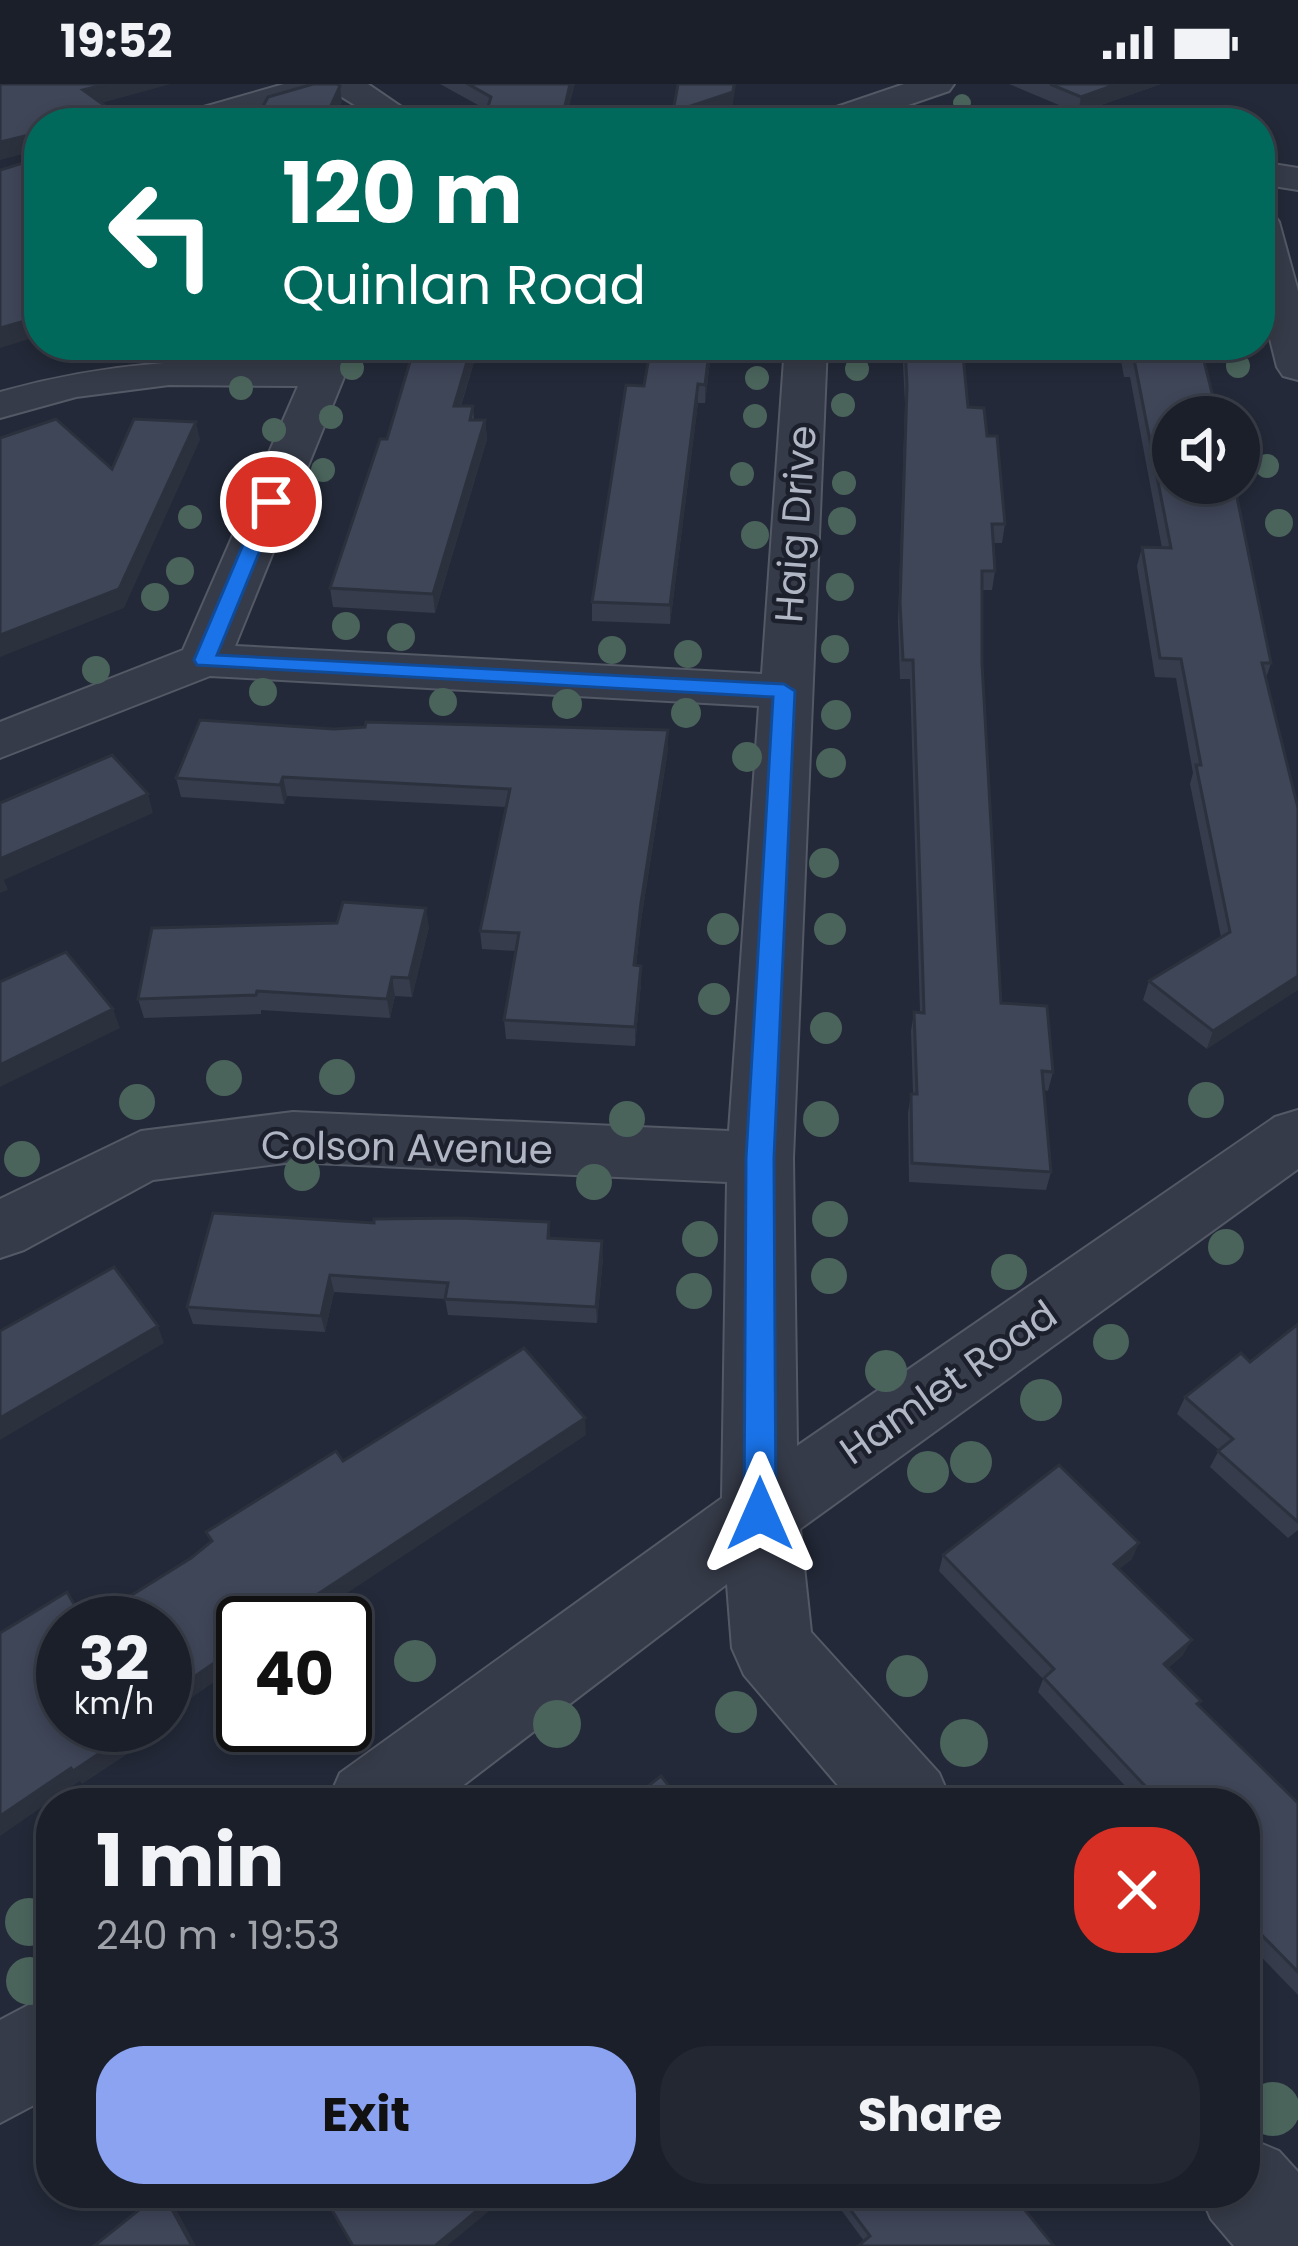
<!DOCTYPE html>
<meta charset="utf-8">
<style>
:root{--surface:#1a1f2a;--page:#232732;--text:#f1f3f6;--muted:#9fa2a8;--line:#383d47;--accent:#8ba3f1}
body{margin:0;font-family:Poppins,sans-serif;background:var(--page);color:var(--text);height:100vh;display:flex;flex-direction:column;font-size:45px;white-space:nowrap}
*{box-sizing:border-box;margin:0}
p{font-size:39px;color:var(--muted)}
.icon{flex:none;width:66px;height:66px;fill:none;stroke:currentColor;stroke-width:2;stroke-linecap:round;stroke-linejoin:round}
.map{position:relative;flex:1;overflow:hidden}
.panel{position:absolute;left:36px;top:1704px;width:1224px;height:420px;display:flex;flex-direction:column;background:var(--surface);border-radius:48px;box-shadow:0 6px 18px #0003,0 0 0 3px var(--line)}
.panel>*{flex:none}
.banner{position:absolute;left:24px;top:24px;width:1251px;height:252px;border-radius:48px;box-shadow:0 6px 18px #0003,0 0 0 3px var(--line);background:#00695c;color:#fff;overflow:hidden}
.tools{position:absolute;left:1152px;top:312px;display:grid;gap:24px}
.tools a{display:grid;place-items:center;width:108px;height:108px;border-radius:50%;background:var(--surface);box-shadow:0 6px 18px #0003,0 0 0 3px var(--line);font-size:60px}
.speed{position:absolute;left:36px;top:1512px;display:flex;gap:24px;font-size:60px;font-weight:700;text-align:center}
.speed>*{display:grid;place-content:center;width:156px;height:156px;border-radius:50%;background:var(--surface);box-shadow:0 6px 18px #0003,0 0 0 3px var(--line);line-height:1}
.speed small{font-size:30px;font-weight:400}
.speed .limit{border:6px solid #111;border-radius:18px;background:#fff;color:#111}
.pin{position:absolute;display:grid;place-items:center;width:102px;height:102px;color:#fff;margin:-51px;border:6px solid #fff;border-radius:50%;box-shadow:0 3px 12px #0007}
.me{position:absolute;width:132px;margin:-66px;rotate:0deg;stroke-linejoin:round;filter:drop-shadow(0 0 9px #0008)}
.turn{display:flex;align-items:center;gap:42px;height:252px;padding:0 60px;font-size:54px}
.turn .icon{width:156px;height:156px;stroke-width:2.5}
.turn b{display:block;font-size:84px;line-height:102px}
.round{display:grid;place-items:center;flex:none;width:126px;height:126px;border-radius:48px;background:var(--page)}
.head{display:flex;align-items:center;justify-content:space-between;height:204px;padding:0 60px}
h1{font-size:72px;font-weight:700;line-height:90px}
.action{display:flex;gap:24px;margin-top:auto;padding:24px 60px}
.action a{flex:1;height:138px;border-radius:48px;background:var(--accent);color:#111;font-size:48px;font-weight:700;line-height:138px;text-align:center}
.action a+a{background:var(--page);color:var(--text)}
.status{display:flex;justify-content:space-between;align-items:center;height:84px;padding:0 60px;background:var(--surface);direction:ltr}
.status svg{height:33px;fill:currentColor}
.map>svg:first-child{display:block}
</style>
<div class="status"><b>19:52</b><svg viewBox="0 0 49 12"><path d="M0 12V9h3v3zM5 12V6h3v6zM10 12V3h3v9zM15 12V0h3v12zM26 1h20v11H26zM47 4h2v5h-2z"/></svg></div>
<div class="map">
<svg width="1298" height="2162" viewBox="0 0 1298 2162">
<rect width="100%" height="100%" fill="#232938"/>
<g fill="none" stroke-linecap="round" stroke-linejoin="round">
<g stroke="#545966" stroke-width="4">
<g id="minor">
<polygon points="284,0 368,0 425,39 384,39 332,7 222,39 167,39 172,32"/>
<polygon points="904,0 954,0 949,7 856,39 805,39 810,32"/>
<polygon points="1260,78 1298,84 1298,106 1260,100"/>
<polygon points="1260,127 1273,130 1279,138 1298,207 1298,296 1283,292 1277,283 1260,215"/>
<path d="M315 261H357L235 562 762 590 785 261H827L793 1074 797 1362 1275 1033 1298 1026V1085L800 1445 811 1548 939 1689 952 1719H853L744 1591 732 1564 727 1500 440 1719H327L340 1689 722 1414 727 1098 293 1078 153 1096 24 1166 0 1174V1115L141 1047 293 1028 729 1047 759 622 210 592 0 674V638L183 566 298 302 169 301 76 313 0 334V308C112 277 194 275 309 276Z"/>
<polygon points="51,1909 51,2012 0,2039 0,1936"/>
<polygon points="1245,2053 1279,2067 1298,2088 1298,2162 1234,2162 1211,2135 1200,2109 1245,2109"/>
</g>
</g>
<use href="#minor" fill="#363b49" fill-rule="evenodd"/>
</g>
<g fill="#4a645c">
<circle cx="962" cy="19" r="9"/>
<circle cx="1238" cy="282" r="12"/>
<circle cx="352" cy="284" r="12"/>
<circle cx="857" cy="285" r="12"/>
<circle cx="757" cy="294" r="12"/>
<circle cx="241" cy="304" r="12"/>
<circle cx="843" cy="321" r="12"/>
<circle cx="755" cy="332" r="12"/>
<circle cx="331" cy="333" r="12"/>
<circle cx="274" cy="346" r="12"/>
<circle cx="1267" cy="382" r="12"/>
<circle cx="258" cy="385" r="12"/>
<circle cx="323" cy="386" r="12"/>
<circle cx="742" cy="390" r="12"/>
<circle cx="844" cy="399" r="12"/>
<circle cx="190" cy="433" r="12"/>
<circle cx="842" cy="437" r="14"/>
<circle cx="1279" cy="439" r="14"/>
<circle cx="755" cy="451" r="14"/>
<circle cx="180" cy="487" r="14"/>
<circle cx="840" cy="503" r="14"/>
<circle cx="155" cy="513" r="14"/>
<circle cx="346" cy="542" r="14"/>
<circle cx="401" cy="553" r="14"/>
<circle cx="835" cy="565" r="14"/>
<circle cx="612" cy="566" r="14"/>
<circle cx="688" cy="570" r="14"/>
<circle cx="96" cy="586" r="14"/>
<circle cx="263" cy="608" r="14"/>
<circle cx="443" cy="618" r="14"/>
<circle cx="567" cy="620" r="15"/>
<circle cx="686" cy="629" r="15"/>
<circle cx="836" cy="631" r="15"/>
<circle cx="747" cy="673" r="15"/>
<circle cx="831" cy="679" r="15"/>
<circle cx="824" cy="779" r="15"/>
<circle cx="723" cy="845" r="16"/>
<circle cx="830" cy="845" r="16"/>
<circle cx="714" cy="915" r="16"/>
<circle cx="826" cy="944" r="16"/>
<circle cx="337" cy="993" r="18"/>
<circle cx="224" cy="994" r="18"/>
<circle cx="1206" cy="1016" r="18"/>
<circle cx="137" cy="1018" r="18"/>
<circle cx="627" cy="1035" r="18"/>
<circle cx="821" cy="1035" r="18"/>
<circle cx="22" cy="1075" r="18"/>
<circle cx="302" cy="1089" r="18"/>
<circle cx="594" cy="1098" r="18"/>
<circle cx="830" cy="1135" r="18"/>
<circle cx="700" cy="1155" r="18"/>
<circle cx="1226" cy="1163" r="18"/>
<circle cx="1009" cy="1188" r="18"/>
<circle cx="829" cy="1192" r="18"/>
<circle cx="694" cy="1207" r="18"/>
<circle cx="1111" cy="1258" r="18"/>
<circle cx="886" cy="1287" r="21"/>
<circle cx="1041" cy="1316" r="21"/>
<circle cx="971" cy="1378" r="21"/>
<circle cx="928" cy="1388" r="21"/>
<circle cx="415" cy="1577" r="21"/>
<circle cx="907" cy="1592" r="21"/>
<circle cx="736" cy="1628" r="21"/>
<circle cx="557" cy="1640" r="24"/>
<circle cx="964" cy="1659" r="24"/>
<circle cx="29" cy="1838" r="24"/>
<circle cx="30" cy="1897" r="24"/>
<circle cx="1273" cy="2025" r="27"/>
</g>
<g fill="#363c4c">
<polygon points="440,0 575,0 487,26"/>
<polygon points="1009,0 1161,0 1078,29"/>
<polygon points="479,261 461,322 473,322 474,336 485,336 487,355 435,529 333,523 330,504 387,355"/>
<polygon points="712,261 705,319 698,319 670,540 592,537 592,518 644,302"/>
<polygon points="902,261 962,261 968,323 987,352 1005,440 1002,459 994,459 995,487 992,506 982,506 982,579 1001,919 1053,988 1048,1007 1044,1006 1051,1088 1046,1106 909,1098 908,1029 911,1010 913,1010 911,947 914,928 920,928 910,595 900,595 898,538 905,320"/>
<polygon points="1118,261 1200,261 1271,579 1266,594 1298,724 1207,965 1143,916 1149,897 1221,853 1190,700 1193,689 1176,594 1155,593 1137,482 1142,463 1162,464 1130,293 1124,293"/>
<polygon points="334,645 668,646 668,665 641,837 636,881 641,900 635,962 506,955 504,936 516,867 482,865 480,847 506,723 287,712 284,720 181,713 176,694"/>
<polygon points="429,843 412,913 395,912 390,934 261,926 261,930 144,934 138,915"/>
<polygon points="549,1138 550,1154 603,1174 597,1239 448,1231 445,1215 334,1208 325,1248 193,1240 187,1223 374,1139"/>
<polygon points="1298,1240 1298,1446 1288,1454 1210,1383 1219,1366 1177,1330 1185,1313 1250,1278"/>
<polygon points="943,1471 1132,1475 1119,1485 1183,1571 1168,1584 1201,1617 1198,1621 1298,1719 1298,1911 1245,1856 1245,1719 1141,1719 1038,1608 1043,1595 939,1487"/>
<polygon points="846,2120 1054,2162 864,2157 842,2127"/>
</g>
<g fill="#2c313e">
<polygon points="107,0 171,0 87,23 83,6"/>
<polygon points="570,0 575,0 565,39 561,39"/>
<polygon points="736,0 732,25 689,39 673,39 673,28"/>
<polygon points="1117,0 1161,0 1078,29 1081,13"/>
<polygon points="340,2 342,18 333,39 323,39"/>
<polygon points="38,49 39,66 0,76 0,58"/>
<polygon points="39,233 39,252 0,264 0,244"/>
<polygon points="472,261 479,261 455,340 454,322"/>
<polygon points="710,261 712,261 705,319 705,301"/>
<polygon points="698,300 698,319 670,540 670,521"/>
<polygon points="485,336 487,355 435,529 433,510"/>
<polygon points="196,338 200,356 124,524 0,573 0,551"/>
<polygon points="668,646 668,665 641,837 634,900 634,881 641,819"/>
<polygon points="283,693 287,712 284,720 280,701"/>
<polygon points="148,710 153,729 4,796 8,806 0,809 0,775"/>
<polygon points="426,824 429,843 412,913 409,894"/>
<polygon points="641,882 641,900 635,962 635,943"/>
<polygon points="1298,892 1298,906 1207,965 1213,947"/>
<polygon points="392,893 395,912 390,934 387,915"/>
<polygon points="113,925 120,944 0,1003 0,981"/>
<polygon points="602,1157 603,1174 597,1239 596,1223"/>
<polygon points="330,1191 334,1208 325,1248 321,1232"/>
<polygon points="158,1242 164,1259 0,1356 0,1334"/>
<polygon points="585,1334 586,1351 302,1539 274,1539"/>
<polygon points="1139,1459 1132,1475 1107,1495 1114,1480"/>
<polygon points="1192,1556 1183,1571 1156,1595 1164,1580"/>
<polygon points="243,1559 243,1578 165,1632 165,1613"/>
<polygon points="142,1641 165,1641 167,1644 82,1700 80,1697 0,1752 0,1732 71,1684"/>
<polygon points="163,2109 171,2116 196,2162 192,2162"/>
<polygon points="498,2109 501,2117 447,2162 435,2162"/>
</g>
<g fill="#3f4658" stroke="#2c313e" stroke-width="3">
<polygon points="0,0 107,0 83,6 129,39 39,39 39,70 38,49 0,58"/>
<polygon points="313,0 337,0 340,2 323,39 254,39 268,13"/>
<polygon points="468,0 570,0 561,39 483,39 491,13"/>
<polygon points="678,0 734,0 733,8 673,28"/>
<polygon points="1050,0 1117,0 1081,13"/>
<polygon points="39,74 39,233 0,244 0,86"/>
<polygon points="415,261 472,261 454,322 473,322 470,336 485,336 433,510 330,504 380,355 387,355"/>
<polygon points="651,261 710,261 705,301 698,300 670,521 592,518 626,301 644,302"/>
<polygon points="905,261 962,261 968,323 984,324 987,352 997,352 1005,440 992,440 995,487 982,487 982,579 1001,919 1047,922 1053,988 1042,987 1051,1088 912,1079 911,1010 917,1010 914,928 924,929 913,576 903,576 900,519 907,302"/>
<polygon points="1125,261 1200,261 1218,333 1173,333 1173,399 1234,399 1271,579 1262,579 1298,724 1298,892 1213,947 1149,897 1230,848 1196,681 1201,681 1181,575 1160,574 1142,463 1171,464 1134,275 1128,275"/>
<polygon points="56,335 112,385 134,335 196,338 119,505 0,551 0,354"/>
<polygon points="200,636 334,645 365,643 366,638 668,646 641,819 634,881 641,882 635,943 504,936 519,849 480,847 510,705 283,693 280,701 176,694"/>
<polygon points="112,671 148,710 0,775 0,719"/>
<polygon points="343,818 426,824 409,894 392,893 387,915 257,907 256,911 138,915 152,844 337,839"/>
<polygon points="66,868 113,925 0,981 0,898"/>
<polygon points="213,1129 374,1139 374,1135 459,1134 549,1138 548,1154 602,1157 596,1223 445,1215 448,1199 330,1191 321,1232 187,1223"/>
<polygon points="114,1183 158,1242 0,1334 0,1247"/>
<polygon points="1298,1240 1298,1438 1218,1367 1233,1355 1185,1313 1241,1269 1250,1278"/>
<polygon points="524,1264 585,1334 274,1539 243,1539 243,1559 165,1613 165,1539 87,1539 191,1474 212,1457 206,1448 336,1367 343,1377"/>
<polygon points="1059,1381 1139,1459 1114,1480 1192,1556 1164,1580 1201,1617 1197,1620 1298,1719 1298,1888 1245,1834 1245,1812 1247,1810 1245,1808 1245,1719 1161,1719 1044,1594 1054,1585 943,1471"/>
<polygon points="67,1508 85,1539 63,1539 63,1641 142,1641 73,1687 71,1684 0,1732 0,1549"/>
<polygon points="661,1692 682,1719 626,1719"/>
<polygon points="160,2109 163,2109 192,2162 94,2162"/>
<polygon points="322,2109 498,2109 435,2162 353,2162"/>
<polygon points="857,2109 1011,2109 1054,2162 858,2162 870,2152 846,2120"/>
</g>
<polygon fill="#1a73e8" stroke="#114b97" stroke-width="3" points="271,412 280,418 217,571 784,600 795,607 774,1074 776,1430 771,1440 760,1444 749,1440 744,1430 746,1074 773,613 197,581 194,576 261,418"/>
<g text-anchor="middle" stroke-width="9" stroke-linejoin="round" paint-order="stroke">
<g font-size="39" fill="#b1b6c5" stroke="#1c202d">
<text transform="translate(795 440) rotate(-86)" y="14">Haig Drive</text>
<text transform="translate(407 1063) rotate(1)" y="14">Colson Avenue</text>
<text transform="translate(948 1298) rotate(-35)" y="14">Hamlet Road</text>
</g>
</g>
</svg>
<div class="tools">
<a><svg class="icon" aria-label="sound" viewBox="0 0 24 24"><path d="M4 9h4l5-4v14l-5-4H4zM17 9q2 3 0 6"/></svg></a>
</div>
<div class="speed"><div>32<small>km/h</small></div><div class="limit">40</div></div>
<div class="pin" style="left:271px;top:418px;background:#d93025"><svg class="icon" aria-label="arrive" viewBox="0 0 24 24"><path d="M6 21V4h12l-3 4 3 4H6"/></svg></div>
<svg class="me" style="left:760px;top:1430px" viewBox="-20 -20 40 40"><path d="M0-17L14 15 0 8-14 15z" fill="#1a73e8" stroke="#fff" stroke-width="4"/></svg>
<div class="banner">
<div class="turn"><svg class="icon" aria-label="left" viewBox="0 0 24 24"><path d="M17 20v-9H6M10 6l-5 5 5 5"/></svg><div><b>120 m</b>Quinlan Road</div></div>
</div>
<section class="panel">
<div class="head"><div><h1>1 min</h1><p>240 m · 19:53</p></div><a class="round" style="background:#d93025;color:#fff"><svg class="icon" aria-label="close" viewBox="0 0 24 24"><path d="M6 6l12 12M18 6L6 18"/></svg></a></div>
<div class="action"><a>Exit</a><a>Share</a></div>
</section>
</div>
